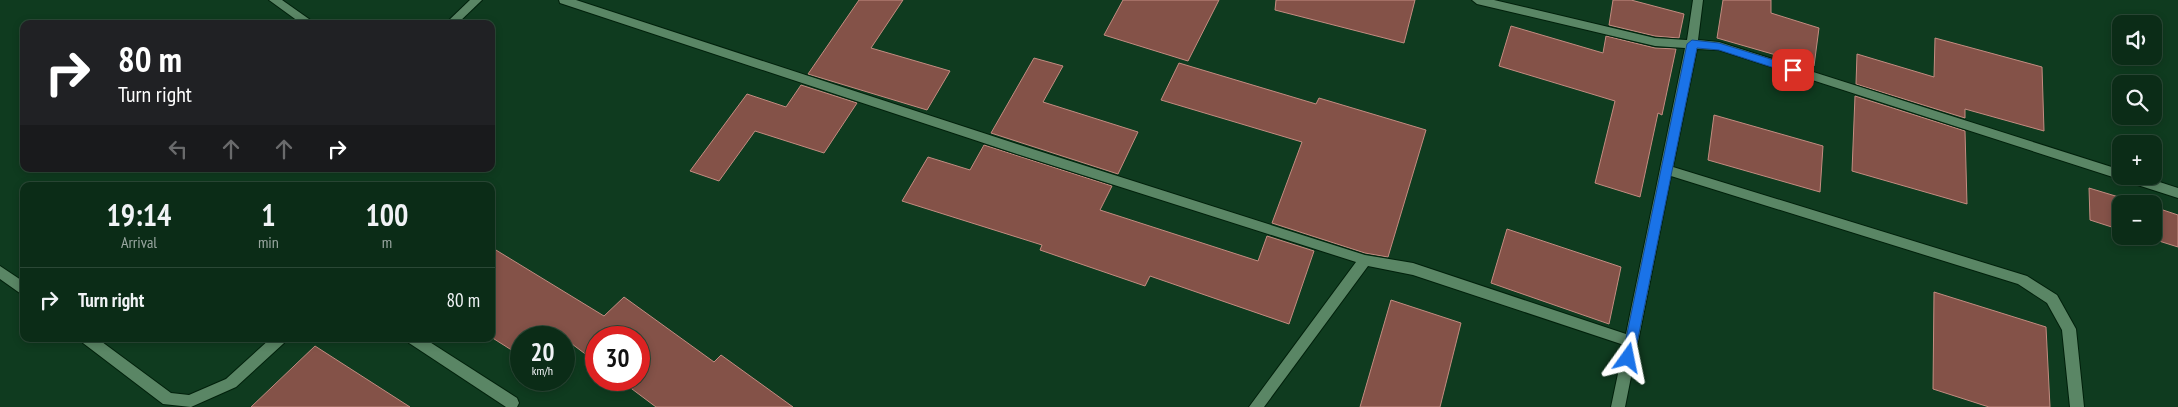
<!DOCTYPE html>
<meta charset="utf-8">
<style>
:root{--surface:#0b2c17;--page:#193824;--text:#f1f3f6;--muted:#9aa7a1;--line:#2b4836}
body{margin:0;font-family:"PT Sans Narrow",sans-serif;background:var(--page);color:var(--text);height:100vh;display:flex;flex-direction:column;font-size:19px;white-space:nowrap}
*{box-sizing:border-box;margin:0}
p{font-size:16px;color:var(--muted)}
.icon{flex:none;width:28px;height:28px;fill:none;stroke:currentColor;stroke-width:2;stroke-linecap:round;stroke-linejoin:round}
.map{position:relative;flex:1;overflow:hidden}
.sheet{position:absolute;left:20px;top:182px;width:475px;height:160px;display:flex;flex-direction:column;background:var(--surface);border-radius:10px;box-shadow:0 2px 8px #0003,0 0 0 1px var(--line)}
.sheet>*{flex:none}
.banner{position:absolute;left:20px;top:20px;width:475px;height:152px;border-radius:10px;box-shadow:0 2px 8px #0003,0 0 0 1px var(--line);background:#202124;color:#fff;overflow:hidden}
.tools{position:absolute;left:2112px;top:15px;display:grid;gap:10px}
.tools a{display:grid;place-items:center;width:50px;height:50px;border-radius:10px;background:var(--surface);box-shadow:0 2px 8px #0003,0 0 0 1px var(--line);font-size:25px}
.speed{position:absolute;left:510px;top:326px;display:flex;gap:10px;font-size:25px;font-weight:700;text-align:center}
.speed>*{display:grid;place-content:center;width:65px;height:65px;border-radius:50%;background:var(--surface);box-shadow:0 2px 8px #0003,0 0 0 1px var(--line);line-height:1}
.speed small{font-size:12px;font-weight:400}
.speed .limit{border:8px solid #d22;background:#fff;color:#111}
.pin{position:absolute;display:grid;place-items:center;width:42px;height:42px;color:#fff;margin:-21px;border-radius:10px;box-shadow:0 2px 8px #0006}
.me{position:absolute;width:55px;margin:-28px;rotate:12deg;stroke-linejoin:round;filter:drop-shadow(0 0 4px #0008)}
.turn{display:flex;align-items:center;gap:18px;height:105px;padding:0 15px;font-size:22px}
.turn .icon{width:65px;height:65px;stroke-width:2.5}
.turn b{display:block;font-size:35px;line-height:42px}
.lanes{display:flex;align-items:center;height:48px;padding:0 15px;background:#0003;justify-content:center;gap:25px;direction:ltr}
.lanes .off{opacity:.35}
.eta{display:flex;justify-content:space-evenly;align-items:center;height:85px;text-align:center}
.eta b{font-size:30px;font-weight:700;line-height:35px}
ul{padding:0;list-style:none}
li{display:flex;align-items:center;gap:15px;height:65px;padding:0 15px;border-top:1px solid var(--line)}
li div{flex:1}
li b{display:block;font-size:19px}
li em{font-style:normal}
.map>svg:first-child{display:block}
</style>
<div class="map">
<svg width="2178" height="407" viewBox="0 0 2178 407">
<rect width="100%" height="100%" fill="#0f3b1f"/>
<g fill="#845248" stroke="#c38c81">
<polygon points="859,0 903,0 871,48 950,71 927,110 808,74"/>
<polygon points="1123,0 1219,0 1188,61 1104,35"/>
<polygon points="1276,0 1415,0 1404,43 1275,10"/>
<polygon points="1613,0 1631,0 1684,14 1679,38 1655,36 1609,25"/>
<polygon points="1723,0 1771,0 1771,13 1819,28 1814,66 1717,38"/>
<polygon points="1511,26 1603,53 1606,36 1655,48 1676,49 1662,115 1658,113 1640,197 1595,183 1615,101 1499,66"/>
<polygon points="1935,38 2042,67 2044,131 1965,109 1965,118 1856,84 1857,54 1934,77"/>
<polygon points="1034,58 1063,66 1043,102 1138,132 1118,174 991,133"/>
<polygon points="1179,63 1316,104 1319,98 1426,130 1388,257 1365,253 1272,223 1302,142 1161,100"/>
<polygon points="801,85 857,103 824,153 755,131 719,181 690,171 747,94 786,107"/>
<polygon points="1855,96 1965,131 1967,204 1852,171"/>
<polygon points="1714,115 1823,146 1820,192 1708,160"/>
<polygon points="984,145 1112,186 1100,210 1258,261 1267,236 1314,251 1289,324 1150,276 1145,286 1040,250 1042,245 902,201 928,157 970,170"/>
<polygon points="2089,188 2142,204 2121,204 2121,230 2090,220"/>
<polygon points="2154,207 2178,215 2178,247 2143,236 2154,236"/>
<polygon points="1507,229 1621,267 1609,324 1491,283"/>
<polygon points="491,247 604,316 624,297 714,362 721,355 793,407 656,407 620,380 639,380 639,338 596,338 596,362 564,338 521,338 521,356 491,337"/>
<polygon points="1934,292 2046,327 2050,407 1989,407 1933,389"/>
<polygon points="1391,300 1461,323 1440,407 1360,407"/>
<polygon points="315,346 410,407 251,407"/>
</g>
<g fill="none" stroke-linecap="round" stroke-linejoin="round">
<g stroke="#00200b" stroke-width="2">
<g id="minor">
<polygon points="269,0 282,0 316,24 302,24"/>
<polygon points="470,0 482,0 457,24 445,24"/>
<polygon points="559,0 576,0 1017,144 1365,255 1413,263 1626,334 1685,48 1655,46 1477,4 1472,0 1494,0 1655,38 1687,40 1693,0 1703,0 1698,40 1719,42 2121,170 2121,176 2141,176 2178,188 2178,198 1719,50 1697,49 1673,167 2027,276 2057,295 2076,329 2084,407 2070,407 2062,330 2047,303 2018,284 1671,176 1625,407 1611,407 1624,345 1413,275 1368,266 1264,407 1249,407 1356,262 1017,154 560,3"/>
<polygon points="0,266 24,282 24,296 0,279"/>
<polygon points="81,339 98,339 171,393 189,395 226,379 270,339 286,339 284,343 236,387 191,407 163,404 83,343"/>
<polygon points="407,339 425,339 517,398 519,403 517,407 506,407 409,343"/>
</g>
</g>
<use href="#minor" fill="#5a8665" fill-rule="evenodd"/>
</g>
<polygon fill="#1a73e8" stroke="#114b97" points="1692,40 1719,43 1796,67 1798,70 1793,74 1719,50 1697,48 1634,358 1633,362 1628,364 1624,362 1622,358 1687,44"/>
</svg>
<div class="tools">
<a><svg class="icon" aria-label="sound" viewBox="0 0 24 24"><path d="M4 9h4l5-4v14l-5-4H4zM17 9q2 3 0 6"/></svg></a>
<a><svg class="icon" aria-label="search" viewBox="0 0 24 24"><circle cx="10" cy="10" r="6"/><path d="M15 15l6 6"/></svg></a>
<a>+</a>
<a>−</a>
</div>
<div class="speed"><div>20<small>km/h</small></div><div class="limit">30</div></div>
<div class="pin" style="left:1793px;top:70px;background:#d93025"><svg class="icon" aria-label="arrive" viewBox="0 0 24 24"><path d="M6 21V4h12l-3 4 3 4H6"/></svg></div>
<svg class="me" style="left:1628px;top:358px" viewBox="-20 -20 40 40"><path d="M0-17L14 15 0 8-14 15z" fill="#1a73e8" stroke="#fff" stroke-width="4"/></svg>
<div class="banner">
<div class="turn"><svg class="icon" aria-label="right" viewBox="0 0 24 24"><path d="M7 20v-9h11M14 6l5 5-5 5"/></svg><div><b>80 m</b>Turn right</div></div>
<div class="lanes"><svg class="icon off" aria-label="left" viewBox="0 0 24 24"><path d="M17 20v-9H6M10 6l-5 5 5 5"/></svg><svg class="icon off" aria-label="ahead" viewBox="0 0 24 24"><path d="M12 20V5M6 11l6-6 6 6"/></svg><svg class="icon off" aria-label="ahead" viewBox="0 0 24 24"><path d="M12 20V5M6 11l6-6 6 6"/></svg><svg class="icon" aria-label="right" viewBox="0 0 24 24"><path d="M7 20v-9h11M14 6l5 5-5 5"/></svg></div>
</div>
<section class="sheet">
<div class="eta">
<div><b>19:14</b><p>Arrival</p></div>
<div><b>1</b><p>min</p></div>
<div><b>100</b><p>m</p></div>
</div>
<ul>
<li><svg class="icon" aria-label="right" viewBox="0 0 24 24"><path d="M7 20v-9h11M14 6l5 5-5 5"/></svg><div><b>Turn right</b></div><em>80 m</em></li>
</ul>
</section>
</div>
